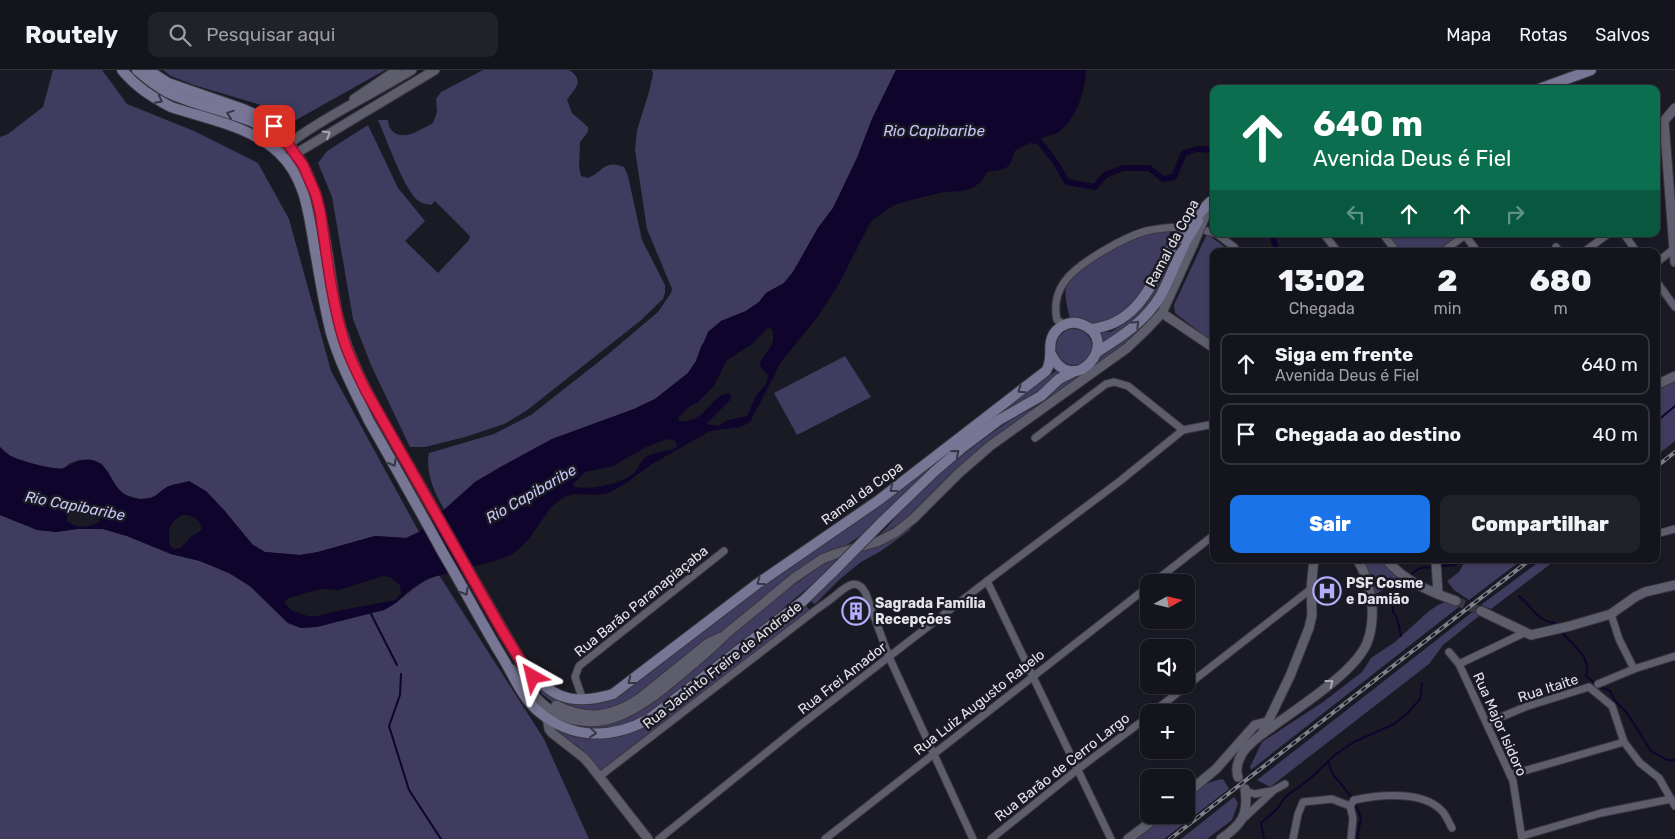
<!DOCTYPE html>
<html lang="pt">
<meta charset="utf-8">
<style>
:root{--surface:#14141c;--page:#212129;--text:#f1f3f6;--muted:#9d9ea3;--line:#33333b;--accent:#1a73e8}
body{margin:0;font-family:Rubik,sans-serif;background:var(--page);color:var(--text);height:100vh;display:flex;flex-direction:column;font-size:19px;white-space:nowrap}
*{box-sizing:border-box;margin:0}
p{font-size:16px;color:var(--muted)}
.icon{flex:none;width:28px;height:28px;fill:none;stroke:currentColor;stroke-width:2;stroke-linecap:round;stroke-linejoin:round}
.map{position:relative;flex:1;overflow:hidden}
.drawer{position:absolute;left:1210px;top:178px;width:450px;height:315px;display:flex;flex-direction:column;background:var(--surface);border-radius:10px;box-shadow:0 1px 4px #0004,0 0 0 1px var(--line)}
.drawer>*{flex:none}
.banner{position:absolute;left:1210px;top:15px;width:450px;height:152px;border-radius:10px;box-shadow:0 1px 4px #0004,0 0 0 1px var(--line);background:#0b6e4f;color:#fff;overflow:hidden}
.needle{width:32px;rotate:82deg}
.fabs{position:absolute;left:1140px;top:504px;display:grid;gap:10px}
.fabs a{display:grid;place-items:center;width:55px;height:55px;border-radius:10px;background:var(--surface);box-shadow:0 1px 4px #0004,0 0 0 1px var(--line);font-size:25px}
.pin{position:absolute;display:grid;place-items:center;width:42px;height:42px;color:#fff;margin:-21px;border-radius:10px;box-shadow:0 2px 8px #0006}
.me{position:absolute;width:55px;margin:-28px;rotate:323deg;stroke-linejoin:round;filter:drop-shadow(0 0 4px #0008)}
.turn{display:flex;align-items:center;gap:18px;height:105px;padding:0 20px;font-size:22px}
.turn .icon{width:65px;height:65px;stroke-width:2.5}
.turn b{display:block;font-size:35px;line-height:42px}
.lanes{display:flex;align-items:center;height:48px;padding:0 20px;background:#0003;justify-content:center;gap:25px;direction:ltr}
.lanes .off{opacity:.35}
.eta{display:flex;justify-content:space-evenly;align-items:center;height:85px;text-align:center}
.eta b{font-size:30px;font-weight:800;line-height:35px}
.primary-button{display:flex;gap:10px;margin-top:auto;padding:10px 20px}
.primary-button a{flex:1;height:58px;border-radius:10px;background:var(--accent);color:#fff;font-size:20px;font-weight:800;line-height:58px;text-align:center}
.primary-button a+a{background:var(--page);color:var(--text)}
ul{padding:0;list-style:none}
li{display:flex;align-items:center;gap:15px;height:62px;margin:0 10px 8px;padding:0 10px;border:2px solid var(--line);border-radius:10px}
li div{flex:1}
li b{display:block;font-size:19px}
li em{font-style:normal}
header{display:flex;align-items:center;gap:30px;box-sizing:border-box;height:70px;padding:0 25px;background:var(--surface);border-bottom:1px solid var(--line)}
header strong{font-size:24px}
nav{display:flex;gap:28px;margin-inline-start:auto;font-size:18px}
.search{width:350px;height:45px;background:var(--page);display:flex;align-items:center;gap:12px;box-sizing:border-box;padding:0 18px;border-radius:10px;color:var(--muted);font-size:19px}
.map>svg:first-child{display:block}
</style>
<header>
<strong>Routely</strong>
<div class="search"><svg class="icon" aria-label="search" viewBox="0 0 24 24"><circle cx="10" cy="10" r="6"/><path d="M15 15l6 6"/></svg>Pesquisar aqui</div>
<nav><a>Mapa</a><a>Rotas</a><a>Salvos</a></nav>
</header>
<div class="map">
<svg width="1675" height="769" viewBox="0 0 1675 769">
<rect width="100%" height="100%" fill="#1a1a25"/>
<g fill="#403c60">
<polygon points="53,0 102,0 127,34 194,61 258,93 289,149 331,301 419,462 406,468 375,466 318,482 300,485 265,482 253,475 241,463 168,416 154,428 139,429 123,424 114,414 102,394 91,390 80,390 70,393 63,399 54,399 21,391 9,385 0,377 0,67 8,64 43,37"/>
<polygon points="163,0 385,0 289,54 277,44 258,34 194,15 171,6"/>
<path d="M483 0H569C586 11 574 19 567 30L572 43 588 57V62L580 72 579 97 581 106 588 108C603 102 604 89 624 97L628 106 642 170 665 215V223L663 229 640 251 526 341 504 354 465 367 425 377H410L371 295 353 249 332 127 318 93 327 81 368 55 398 118 425 151 405 171 438 203 469 170 470 166 435 131 431 135C425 134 421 133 416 129 402 114 387 70 378 50H388C388 60 396 67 407 65 412 65 427 56 433 53L437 42 436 29 441 22Z"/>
<path d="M652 0H896L872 49 857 88 833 138 818 158 793 202 784 213 766 223 759 232 746 241 721 251 701 276 696 291 688 303 655 329 634 339 552 369 475 412 445 441C435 424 425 403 429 383L494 364 531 345 606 286 658 242 671 223 672 219 647 159 635 80 637 60 649 22 653 4Z"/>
<path d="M1171 160 1154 205 1143 224 1119 247 1096 256 1070 249C1068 239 1063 224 1067 214 1072 198 1131 168 1148 164 1155 162 1163 161 1171 160Z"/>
<polygon points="1207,164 1222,175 1228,181 1214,181 1214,273 1175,243 1174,235"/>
<polygon points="1386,164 1461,164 1436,181 1400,181"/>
<path d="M1181 168C1162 214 1149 249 1101 273L1099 262H1111L1128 251 1145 235 1156 218Z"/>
<path d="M1167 222C1150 269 1085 304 1047 335 1005 369 964 406 921 438 905 450 887 461 871 472 892 456 905 432 926 415 954 392 981 369 1011 350 1022 343 1034 338 1045 331 1051 327 1054 319 1059 314 1075 299 1092 308 1099 284Z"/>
<circle cx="1074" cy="277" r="18"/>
<polygon points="845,286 871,327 797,365 774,323"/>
<polygon points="1056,301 1059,301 1047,318 931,401 904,424 867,461 844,477 813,490 635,630 600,644 555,634 542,624 538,617 555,629 584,634 665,589 764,515 842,462 917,406 1014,331"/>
<polygon points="1675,309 1675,371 1656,386 1656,318"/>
<path d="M0 445 20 453 56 462 77 459H103L127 466 171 484 200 491 229 503 250 516 288 553 301 558 384 540C405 529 416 512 439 505L544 669 589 769H0Z"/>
<polygon points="911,458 910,460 881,481 861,492 840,509 815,534 808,530 828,501 722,589 640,651 614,660 590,659 566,653 545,641 540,633 613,652 642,639 704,589 724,570 755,544 820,496 837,486 881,476"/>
<polygon points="1361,489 1383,489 1397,506 1405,510 1375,524"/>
<polygon points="1466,489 1523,489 1469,530 1454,520 1447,511 1459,502"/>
<polygon points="1543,489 1557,489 1491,539 1481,535"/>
<polygon points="1448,531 1460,536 1251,700 1250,697 1262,672 1323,632 1362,602 1371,588 1395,572 1429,541 1438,535"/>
<polygon points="804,534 810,540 657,657 644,667 634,678 600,702 578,676 562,668 551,659 553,655 580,667 602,668 687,624 704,617 718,601 745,583"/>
<polygon points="1475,540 1479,546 1443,575 1429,594 1270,717 1257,710"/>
<path d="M1223 709 1229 719 1164 769H1135L1166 745H1186V728C1198 718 1208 711 1223 709Z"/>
<polygon points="1234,727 1238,733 1232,750 1207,769 1181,769"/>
</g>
<path fill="#0e042c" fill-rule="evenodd" d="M896 0H1086C1085 22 1076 51 1057 63 1053 65 1049 65 1045 67 1035 70 1026 75 1016 80 1012 84 1013 89 1010 94 1006 101 993 100 987 102L981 112 972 118 962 121 944 122 907 131 892 136 871 151 840 212 819 245 781 292 750 352 741 357 710 361 652 394 623 415 609 423 595 425 574 424 564 427 552 436 528 470 513 484 498 490 426 509 408 521 396 533 384 540 317 557 301 558 288 553 250 516 229 503 200 491 171 484 127 466 103 459H77L56 462 37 460 0 445V377C3 380 6 383 9 385 16 390 57 401 64 398 74 394 80 388 92 390 115 395 109 427 140 429 155 429 156 424 167 417 173 414 183 413 189 411L206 421 224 440 253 475 265 482 300 485 318 482 375 466 406 468 419 462 475 412 502 396 552 369 634 339 655 329 688 303 696 291 708 262 721 251 746 241 759 232 766 223 784 213 793 202 818 158 833 138 857 88 872 49ZM768 258 772 259C777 277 766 279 760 293L761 298 768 305 767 313 756 326 747 346 728 350 718 356 706 354 731 329 730 323C711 323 705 355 679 351L678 348 690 336 698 332 713 317 727 290 752 274ZM670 369 675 371 677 376 674 379C666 381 655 382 648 386 641 389 640 395 636 401 625 414 590 420 574 417L573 414 585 402 613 396 646 377 664 370ZM81 437 93 439 100 445V451C90 458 76 459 67 451V444L73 438ZM182 445C193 444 200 449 202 460L192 466 181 478 174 479 170 476C168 461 167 454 182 445ZM383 506 390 507 400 515 401 524 395 530 332 542 319 546H307L291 540 284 532 289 528 313 521 324 519 339 520Z"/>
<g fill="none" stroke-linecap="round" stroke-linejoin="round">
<g stroke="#0e042c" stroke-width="2">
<polyline points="1656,352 1675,336"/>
<polyline points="1440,496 1455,495 1464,489"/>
<path d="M1409 507C1417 498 1421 497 1433 497"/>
<path d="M1519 526C1532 537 1537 551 1555 553"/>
<polyline points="370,542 397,595"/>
<path d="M1563 564C1574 576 1592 588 1586 606L1598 616 1610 621 1615 631 1627 643 1651 681 1667 690H1675"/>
<polyline points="1401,566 1397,548 1393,542 1392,530 1393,525 1406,511"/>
<polyline points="401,604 400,625 389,656 409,720 441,769"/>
<polyline points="1328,691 1332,703 1353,729"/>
<polyline points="1355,733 1361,748 1357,769"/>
<polyline points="1264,769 1261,753 1277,739 1285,727 1311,708 1336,684 1354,672 1394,654 1408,643 1420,629 1422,613"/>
</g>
<g stroke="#0e042c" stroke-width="6">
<polyline points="1030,70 1039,71 1056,93 1067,112 1095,117 1105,105 1123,98 1149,98 1163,109 1174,107 1184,83 1197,79 1214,80"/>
<polyline points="1272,164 1277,181"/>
</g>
<polyline stroke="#383843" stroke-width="9" stroke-dasharray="9 4.5" stroke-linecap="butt" points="1456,531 1481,541"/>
<g stroke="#37363f" stroke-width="9">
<g id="minor">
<polyline points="1656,54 1664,51"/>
<polyline points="1217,164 1234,177 1237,181"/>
<polyline points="1324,164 1337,181"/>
<polyline points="1383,164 1396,181"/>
<polyline points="1464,164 1477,181"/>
<polyline points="1624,164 1636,181"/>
<polyline points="1556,177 1559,181"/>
<polyline points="1444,181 1465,165"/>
<polyline points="1585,181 1608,164"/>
<polyline points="1656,193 1675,178"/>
<polyline points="1656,211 1675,237"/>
<path d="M1064 254 1057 250C1054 236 1056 223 1065 211 1078 193 1124 167 1146 161 1169 156 1192 155 1214 163"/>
<polyline points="1035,368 1094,323 1106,314 1114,312 1128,316 1183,360"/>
<polyline points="1656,464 1675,459"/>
<polyline points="987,511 1111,769"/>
<polyline points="1154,512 1214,465"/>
<polyline points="1611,544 1619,569 1634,599"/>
<polyline points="1449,582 1459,594 1513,711 1522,769"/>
<polyline points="1459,594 1524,563"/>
<polyline points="1598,614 1634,599 1675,586"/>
<polyline points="583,630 575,607 579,596 724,481"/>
<polyline points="1153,642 1311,519"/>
<polyline points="1487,653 1525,637 1589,617 1612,636 1624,672 1640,693 1659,708 1675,736"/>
<polyline points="1510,705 1624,672"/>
<path d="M600 706 817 539C821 536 826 533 831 529 842 521 856 503 866 524L889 587 973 769"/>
<polyline points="1245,721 1255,724 1271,721"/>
<path d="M1350 736 1354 730C1379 725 1423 720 1442 741 1446 745 1449 753 1452 758"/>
<polyline points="1243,749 1274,720 1285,714"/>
<polyline points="1522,766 1601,743 1671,729"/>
<polyline points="659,769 798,657 987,511 1120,411 1183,360 1214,354"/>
<polyline points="825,769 1149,516"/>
<polyline points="991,769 1078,699 1149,646"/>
<polyline points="1293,769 1298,744 1303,732 1332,729 1350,736 1353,748 1351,769"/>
</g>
</g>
<g stroke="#37363f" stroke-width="11">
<g id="tertiary">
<polyline points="354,29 397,0"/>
<polyline points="1675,38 1664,51 1675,192"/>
<path d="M278 82C316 51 369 26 412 0"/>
<polyline points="285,90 435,0"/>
<polyline points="1162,243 1214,278"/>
<polyline points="1656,315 1675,306"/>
<path d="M1386 489C1403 511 1431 522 1456 531"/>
<polyline points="1437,489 1436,492 1438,524"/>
<polyline points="1481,541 1531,565 1570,556 1611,544 1635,527 1645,522 1675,515"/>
<path d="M512 599C523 611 534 628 548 638 598 672 642 637 680 605 696 592 712 579 726 564L794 508 822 489 838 483 877 472 895 463 913 449 959 403 990 376 1127 278 1146 260 1162 243 1193 175"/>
<path d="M556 635C587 651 612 647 640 628L708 573 721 567"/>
<polyline points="547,648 549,659 552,663 584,688 591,696 648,769"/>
<polyline points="1262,664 1290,606 1309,558 1312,545 1311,519 1314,489"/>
<path d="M1238 707C1235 698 1238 690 1243 682 1251 671 1262 664 1272 657 1299 637 1350 605 1365 577 1371 566 1373 549 1372 536 1370 519 1366 503 1357 489"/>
<polyline points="1186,724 1216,699 1255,655 1267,652"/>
<polyline points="1128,769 1160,745"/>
<path d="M1221 769C1241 755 1249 745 1245 719"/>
</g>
</g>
<g stroke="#37363f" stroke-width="12">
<g id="secondary">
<path d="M122 0C136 17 152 27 171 37 207 49 250 56 279 83 306 108 309 147 315 181 320 208 324 236 331 263 340 294 355 322 369 351 394 395 419 439 443 483 463 517 481 552 501 585 513 604 522 628 539 642 573 670 612 669 649 649L803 531 833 502"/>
<path d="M137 0C146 8 156 16 167 22 203 40 260 45 288 74 325 112 326 192 337 243 350 301 384 351 413 403 449 466 485 530 522 593 550 627 570 637 613 624L757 514 879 430 1046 301C1055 288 1045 273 1056 261 1062 254 1072 251 1081 254 1124 269 1073 331 1051 284"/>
<polyline points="148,0 168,13 243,39 263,48 274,56 279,66"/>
<polyline points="1539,19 1591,0"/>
<path d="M1090 259C1137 255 1151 215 1171 178"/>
<path d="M1097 282C1121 267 1146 251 1161 225 1170 208 1177 189 1186 171"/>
<polyline points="882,452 935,401 963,377 999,350 1041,326 1059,309 1075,301"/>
</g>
</g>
<use href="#minor" stroke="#5d5d6b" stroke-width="7"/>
<use href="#tertiary" stroke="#5d5d6b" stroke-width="9"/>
<use href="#secondary" stroke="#787695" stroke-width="10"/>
<g stroke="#81818a" stroke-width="4">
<g id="rail">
<polyline points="1656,397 1675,382"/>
<polyline points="1170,769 1531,489"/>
</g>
</g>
<use href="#rail" stroke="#1a1a25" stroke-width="2" stroke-dasharray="5.5" stroke-linecap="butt"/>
<g stroke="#37363f" stroke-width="11" stroke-linecap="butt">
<polyline id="tertiary-bridge" points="1193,175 1210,134"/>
</g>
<g stroke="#37363f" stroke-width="12" stroke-linecap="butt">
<g id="secondary-bridge">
<polyline points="1186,171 1198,151"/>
<polyline points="1171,178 1191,152 1211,131"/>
<polyline points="833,502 882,452"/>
</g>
</g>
<use href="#tertiary-bridge" stroke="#5d5d6b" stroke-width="9"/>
<use href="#secondary-bridge" stroke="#787695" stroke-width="10"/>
</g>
<defs><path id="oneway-chevron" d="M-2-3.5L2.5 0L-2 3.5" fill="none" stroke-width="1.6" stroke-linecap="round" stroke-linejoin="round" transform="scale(1.25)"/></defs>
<g stroke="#363647">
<use href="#oneway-chevron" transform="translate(159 30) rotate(27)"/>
<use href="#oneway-chevron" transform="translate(230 44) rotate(-162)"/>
<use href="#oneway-chevron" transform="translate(1136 254) rotate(-45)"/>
<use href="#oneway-chevron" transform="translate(1021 320) rotate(145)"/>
<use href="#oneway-chevron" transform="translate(956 383) rotate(-40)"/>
<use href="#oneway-chevron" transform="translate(393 393) rotate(61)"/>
<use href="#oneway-chevron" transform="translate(893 419) rotate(142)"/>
<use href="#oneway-chevron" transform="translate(760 512) rotate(144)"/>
<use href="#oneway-chevron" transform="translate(465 522) rotate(61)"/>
<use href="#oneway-chevron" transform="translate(631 611) rotate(142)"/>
<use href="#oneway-chevron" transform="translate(593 663) rotate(6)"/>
</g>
<g stroke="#a7a7b1">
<use href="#oneway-chevron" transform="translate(327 64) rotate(-32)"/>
<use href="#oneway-chevron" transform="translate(1330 613) rotate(-37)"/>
</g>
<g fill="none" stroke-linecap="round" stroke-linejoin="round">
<g stroke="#92132f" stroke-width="12">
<path id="route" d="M274 56 279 67 288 74 303 95 316 125 320 141C327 185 331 229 344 271 350 289 358 305 366 321L503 562 522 593 533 607"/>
</g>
<use href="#route" stroke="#e11d48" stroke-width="9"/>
</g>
<defs>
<g id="hospital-ring" transform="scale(1.4375)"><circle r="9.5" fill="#1a1a25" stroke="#b3adf9" stroke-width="1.5"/><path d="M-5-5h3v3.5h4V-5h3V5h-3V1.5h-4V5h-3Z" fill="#b3adf9"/></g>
<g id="building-ring" transform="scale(1.4375)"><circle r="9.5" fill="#1a1a25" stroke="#b3adf9" stroke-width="1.5"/><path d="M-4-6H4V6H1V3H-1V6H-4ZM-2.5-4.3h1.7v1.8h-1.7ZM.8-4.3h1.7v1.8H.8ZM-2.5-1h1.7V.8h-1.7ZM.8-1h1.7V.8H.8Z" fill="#b3adf9"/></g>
</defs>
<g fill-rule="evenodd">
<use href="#hospital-ring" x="1327" y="521"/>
<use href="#building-ring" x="856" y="541"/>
</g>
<g text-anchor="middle" stroke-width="5" stroke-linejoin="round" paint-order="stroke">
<g font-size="14" fill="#e4e3eb" stroke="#1a1a25">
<text transform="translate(1172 173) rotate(-62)" y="5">Ramal da Copa</text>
<text transform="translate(862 423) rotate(-36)" y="5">Ramal da Copa</text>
<text transform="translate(641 531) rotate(-39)" y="5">Rua Barão Paranapiaçaba</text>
<text transform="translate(722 595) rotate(-38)" y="5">Rua Jacinto Freire de Andrade</text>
<text transform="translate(842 608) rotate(-38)" y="5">Rua Frei Amador</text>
<text transform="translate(1548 618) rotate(-18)" y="5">Rua Itaite</text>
<text transform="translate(979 632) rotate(-38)" y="5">Rua Luiz Augusto Rabelo</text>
<text transform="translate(1500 654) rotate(66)" y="5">Rua Major Isidoro</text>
<text transform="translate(1062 697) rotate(-38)" y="5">Rua Barão de Cerro Largo</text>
</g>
<g font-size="14" font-weight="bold" fill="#e4e3eb" stroke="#1a1a25" text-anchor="start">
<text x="1346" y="518">PSF Cosme<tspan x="1346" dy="16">e Damião</tspan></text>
<text x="875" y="538">Sagrada Família<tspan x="875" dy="16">Recepções</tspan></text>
</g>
<g font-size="15" font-style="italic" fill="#c8c5f3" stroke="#1a1a25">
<text x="934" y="66">Rio Capibaribe</text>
<text transform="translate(531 424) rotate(-30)" y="5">Rio Capibaribe</text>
<text transform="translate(75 436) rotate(11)" y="5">Rio Capibaribe</text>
</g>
</g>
</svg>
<div class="fabs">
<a><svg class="needle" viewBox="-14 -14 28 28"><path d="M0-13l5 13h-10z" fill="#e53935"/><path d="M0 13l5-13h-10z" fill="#9d9ea3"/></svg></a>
<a><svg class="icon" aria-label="sound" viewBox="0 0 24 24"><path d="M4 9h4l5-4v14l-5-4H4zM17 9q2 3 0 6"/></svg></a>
<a>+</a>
<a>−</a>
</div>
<div class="pin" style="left:274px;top:56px;background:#d93025"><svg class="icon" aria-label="arrive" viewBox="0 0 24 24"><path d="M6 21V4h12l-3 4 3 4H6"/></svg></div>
<svg class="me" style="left:533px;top:607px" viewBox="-20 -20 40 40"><path d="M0-17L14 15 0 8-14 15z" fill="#e11d48" stroke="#fff" stroke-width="4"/></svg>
<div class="banner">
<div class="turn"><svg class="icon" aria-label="ahead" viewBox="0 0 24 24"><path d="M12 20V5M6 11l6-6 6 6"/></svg><div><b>640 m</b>Avenida Deus é Fiel</div></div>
<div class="lanes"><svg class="icon off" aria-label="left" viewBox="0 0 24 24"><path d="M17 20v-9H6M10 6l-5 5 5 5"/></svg><svg class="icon" aria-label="ahead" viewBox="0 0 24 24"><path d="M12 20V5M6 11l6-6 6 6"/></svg><svg class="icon" aria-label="ahead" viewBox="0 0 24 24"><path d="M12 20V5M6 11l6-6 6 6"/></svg><svg class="icon off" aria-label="right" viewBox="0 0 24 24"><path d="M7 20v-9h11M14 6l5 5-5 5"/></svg></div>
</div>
<section class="drawer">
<div class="eta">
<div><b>13:02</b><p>Chegada</p></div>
<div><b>2</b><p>min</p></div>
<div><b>680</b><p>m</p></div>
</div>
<ul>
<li><svg class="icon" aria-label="ahead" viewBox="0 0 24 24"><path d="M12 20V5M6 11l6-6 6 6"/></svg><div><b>Siga em frente</b><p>Avenida Deus é Fiel</p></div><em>640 m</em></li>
<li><svg class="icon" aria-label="arrive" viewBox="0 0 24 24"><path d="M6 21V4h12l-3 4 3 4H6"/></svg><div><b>Chegada ao destino</b></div><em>40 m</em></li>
</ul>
<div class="primary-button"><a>Sair</a><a>Compartilhar</a></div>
</section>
</div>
